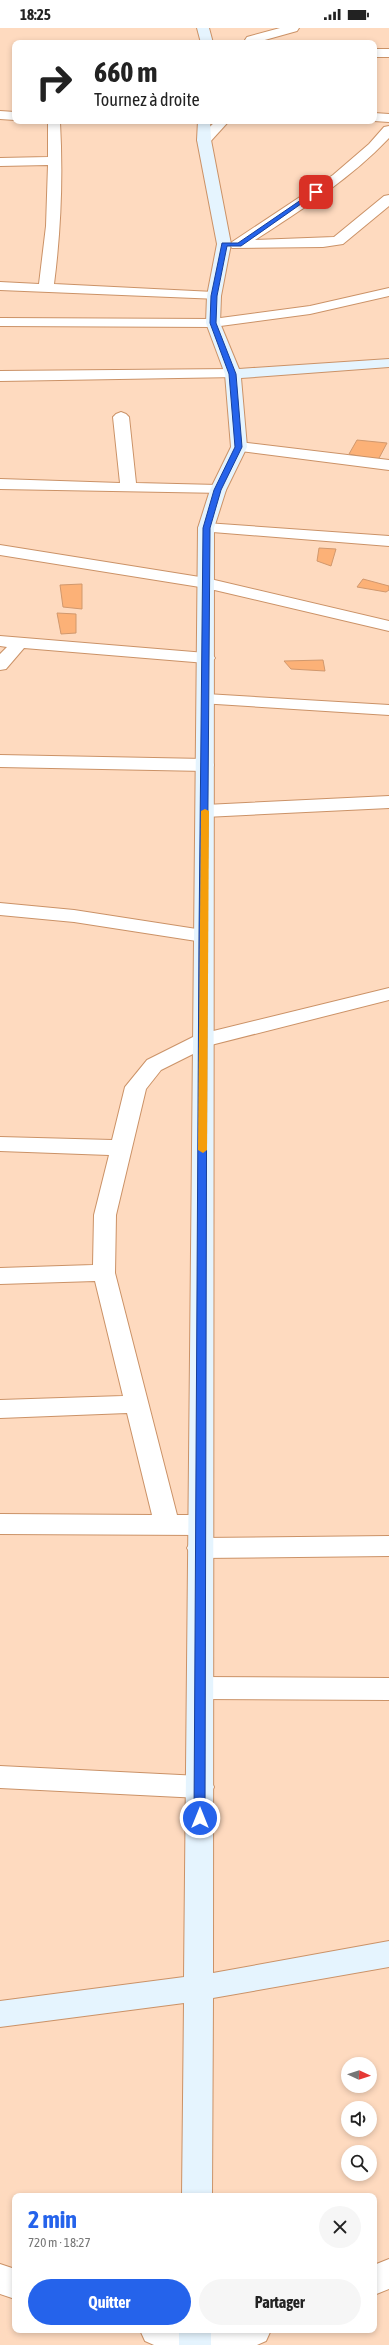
<!DOCTYPE html>
<html lang="fr">
<meta charset="utf-8">
<style>
:root{--surface:#fff;--page:#f6f6f6;--text:#222;--muted:#767676;--accent:#2563eb}
body{margin:0;font-family:"Asap Condensed",sans-serif;background:var(--page);color:var(--text);height:100vh;display:flex;flex-direction:column;font-size:15px;white-space:nowrap}
*{box-sizing:border-box;margin:0}
p{font-size:13px;color:var(--muted)}
.icon{flex:none;width:22px;height:22px;fill:none;stroke:currentColor;stroke-width:2;stroke-linecap:round;stroke-linejoin:round}
.map{position:relative;flex:1;overflow:hidden}
.sheet{position:absolute;left:12px;top:2165px;width:365px;height:140px;display:flex;flex-direction:column;background:var(--surface);border-radius:8px;box-shadow:0 2px 6px #0003}
.sheet>*{flex:none}
.hud{position:absolute;left:12px;top:12px;width:365px;height:84px;border-radius:8px;box-shadow:0 2px 6px #0003;background:#fff;color:var(--text);overflow:hidden}
.needle{width:26px;rotate:93deg}
.fabs{position:absolute;left:341px;top:2029px;display:grid;gap:8px}
.fabs a{display:grid;place-items:center;width:36px;height:36px;border-radius:50%;background:var(--surface);box-shadow:0 2px 6px #0003;font-size:20px}
.pin{position:absolute;display:grid;place-items:center;width:34px;height:34px;color:#fff;margin:-17px;border-radius:8px;box-shadow:0 2px 6px #0006}
.me{position:absolute;width:44px;margin:-22px;rotate:0deg;stroke-linejoin:round;filter:drop-shadow(0 0 3px #0008)}
.turn{display:flex;align-items:center;gap:14px;height:84px;padding:0 16px;font-size:18px}
.turn .icon{width:52px;height:52px;stroke-width:2.5}
.turn b{display:block;font-size:28px;line-height:34px}
.round{display:grid;place-items:center;flex:none;width:42px;height:42px;border-radius:21px;background:var(--page)}
.headline{display:flex;align-items:center;justify-content:space-between;height:68px;padding:0 16px}
h1{font-size:24px;font-weight:700;line-height:30px;color:var(--accent)}
.primary-button{display:flex;gap:8px;margin-top:auto;padding:8px 16px}
.primary-button a{flex:1;height:46px;border-radius:24px;background:var(--accent);color:#fff;font-size:16px;font-weight:700;line-height:46px;text-align:center}
.primary-button a+a{background:var(--page);color:var(--text)}
.status{display:flex;justify-content:space-between;align-items:center;height:28px;padding:0 20px;background:var(--surface);direction:ltr}
.status svg{height:11px;fill:currentColor}
.map>svg:first-child{display:block}
</style>
<div class="status"><b>18:25</b><svg viewBox="0 0 49 12"><path d="M0 12V9h3v3zM5 12V6h3v6zM10 12V3h3v9zM15 12V0h3v12zM26 1h20v11H26zM47 4h2v5h-2z"/></svg></div>
<div class="map">
<svg width="389" height="2317" viewBox="0 0 389 2317">
<rect width="100%" height="100%" fill="#fedabf"/>
<g fill="#fcb177" stroke="#d1986d">
<polygon points="357,412 387,415 378,432 349,426"/>
<polygon points="319,520 336,521 331,538 317,533"/>
<polygon points="363,551 389,558 389,562 386,564 357,559"/>
<polygon points="82,556 82,581 63,579 60,557"/>
<polygon points="57,585 76,586 76,605 61,606"/>
<polygon points="323,632 325,643 291,641 284,633"/>
</g>
<g fill="none" stroke-linecap="round" stroke-linejoin="round">
<g stroke="#cb9267" stroke-width="2">
<g id="street">
<polygon points="280,0 299,0 297,3 254,15 247,15 245,12 247,9"/>
<rect x="374" y="21" width="15" height="8"/>
<polygon points="0,83 15,84 15,92 0,91"/>
<polygon points="374,85 389,86 389,94 374,93"/>
<path d="M46 93 60 94C63 148 61 202 54 256L214 264 219 265 221 268 219 271 0 262V254L39 256 46 198 48 137 0 138V130L48 129V96Z"/>
<polygon points="216,93 229,93 209,115 199,115 197,112 199,109"/>
<path d="M389 98V110C350 151 303 181 255 212L334 209 384 168 389 167V178L343 216 323 219 232 220 230 217 232 214 333 147 369 116 384 99Z"/>
<polygon points="389,260 389,268 310,286 213,299 0,298 0,290 213,291 310,278"/>
<polygon points="233,341 241,346 238,349 0,353 0,343"/>
<polygon points="121,384 126,386 129,389 136,455 218,457 224,459 226,462 224,465 0,461 0,451 120,455 113,389 116,386"/>
<polygon points="239,414 389,432 389,442 233,422 231,419 233,416"/>
<polygon points="206,495 389,508 389,518 200,503 198,500 200,497"/>
<polygon points="0,517 206,550 389,593 389,603 206,560 0,527"/>
<polygon points="0,608 206,625 212,626 215,630 212,634 206,635 24,620 6,641 0,642 0,626 7,619 0,618"/>
<polygon points="206,666 389,677 389,687 200,675 197,671 200,667"/>
<polygon points="0,727 205,731 212,733 214,737 212,741 205,743 0,739"/>
<polygon points="389,768 389,780 205,789 198,787 196,783 198,779 205,777"/>
<polygon points="0,875 74,882 203,902 210,904 213,908 210,912 203,914 74,894 0,887"/>
<polygon points="389,960 389,972 211,1017 161,1042 146,1061 116,1187 115,1245 177,1487 201,1487 210,1490 213,1497 210,1504 201,1507 0,1506 0,1486 152,1487 127,1385 0,1390 0,1372 123,1368 95,1253 0,1256 0,1240 93,1237 94,1187 109,1127 0,1123 0,1109 112,1112 125,1059 147,1032 197,1007"/>
<polygon points="389,1508 389,1528 200,1530 191,1527 187,1520 191,1513 200,1510"/>
<polygon points="200,1649 389,1650 389,1672 200,1671 191,1668 187,1660 191,1652"/>
<polygon points="0,1738 200,1748 210,1751 214,1759 210,1767 200,1770 0,1760"/>
<polygon points="389,2231 389,2261 374,2267 374,2237"/>
<polygon points="0,2236 15,2241 15,2271 0,2266"/>
<polygon points="140,2302 271,2302 266,2313 257,2317 154,2317 145,2313"/>
</g>
</g>
<g stroke="#cb9267" stroke-width="2">
<g id="secondary">
<polygon points="197,0 209,0 213,15 201,15"/>
<polygon points="198,93 210,93 211,112 231,216 221,268 220,295 239,341 389,331 389,339 241,350 247,419 226,462 214,500 213,1945 389,1913 389,1939 213,1970 212,2168 182,2168 184,1975 0,1999 0,1973 184,1949 198,500 210,462 231,419 225,346 206,295 207,268 217,216 197,112"/>
<rect x="179" y="2302" width="32" height="15"/>
</g>
</g>
<use href="#street" fill="#fff" fill-rule="evenodd"/>
<use href="#secondary" fill="#e5f4fe" fill-rule="evenodd"/>
</g>
<polygon fill="#2563eb" stroke="#184099" points="314,163 318,164 241,218 227,218 217,268 216,295 236,346 242,419 221,462 210,500 207,908 205,1790 200,1795 194,1790 199,908 203,500 214,462 235,419 229,346 210,295 211,268 222,215 238,215"/>
<polygon fill="#f59e0b" points="205,781 209,783 207,1122 203,1125 198,1122 201,783"/>
</svg>
<div class="fabs">
<a><svg class="needle" viewBox="-14 -14 28 28"><path d="M0-13l5 13h-10z" fill="#e53935"/><path d="M0 13l5-13h-10z" fill="#767676"/></svg></a>
<a><svg class="icon" aria-label="sound" viewBox="0 0 24 24"><path d="M4 9h4l5-4v14l-5-4H4zM17 9q2 3 0 6"/></svg></a>
<a><svg class="icon" aria-label="search" viewBox="0 0 24 24"><circle cx="10" cy="10" r="6"/><path d="M15 15l6 6"/></svg></a>
</div>
<div class="pin" style="left:316px;top:164px;background:#d93025"><svg class="icon" aria-label="arrive" viewBox="0 0 24 24"><path d="M6 21V4h12l-3 4 3 4H6"/></svg></div>
<svg class="me" style="left:200px;top:1790px" viewBox="-20 -20 40 40"><circle r="17" fill="#2563eb" stroke="#fff" stroke-width="3"/><path d="M0-11L8 9 0 5-8 9z" fill="#fff"/></svg>
<div class="hud">
<div class="turn"><svg class="icon" aria-label="right" viewBox="0 0 24 24"><path d="M7 20v-9h11M14 6l5 5-5 5"/></svg><div><b>660 m</b>Tournez à droite</div></div>
</div>
<section class="sheet">
<div class="headline"><div><h1>2 min</h1><p>720 m · 18:27</p></div><a class="round"><svg class="icon" aria-label="close" viewBox="0 0 24 24"><path d="M6 6l12 12M18 6L6 18"/></svg></a></div>
<div class="primary-button"><a>Quitter</a><a>Partager</a></div>
</section>
</div>
